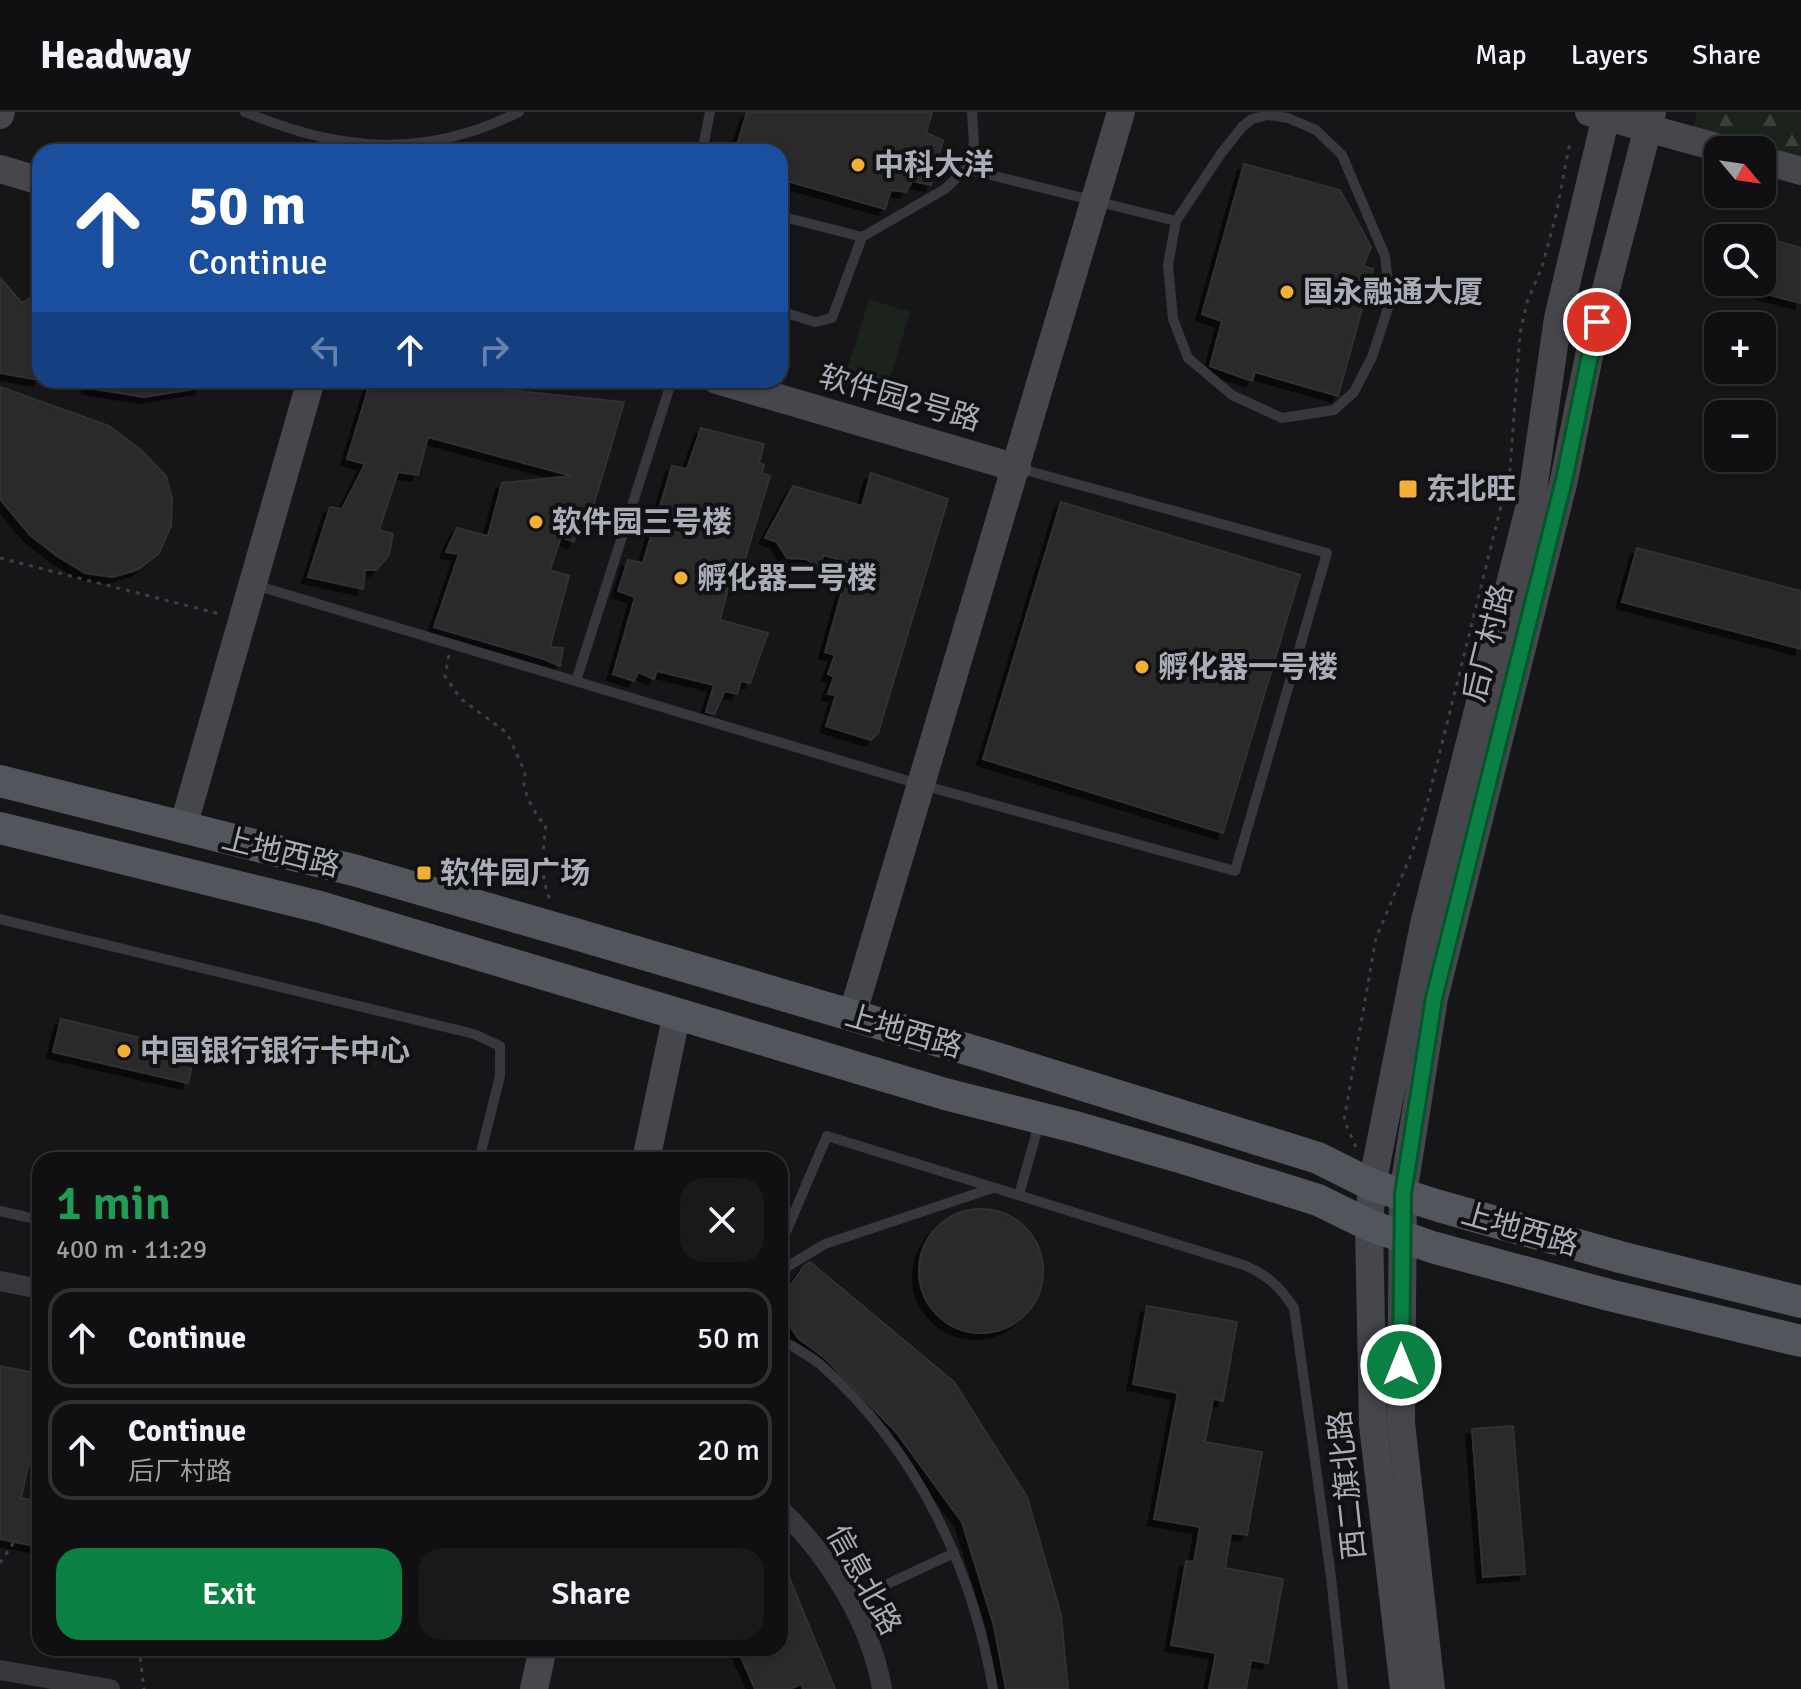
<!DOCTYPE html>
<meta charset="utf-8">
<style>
:root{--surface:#101012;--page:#19191b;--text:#f1f3f6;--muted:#9c9d9f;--line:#303032;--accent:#0b8043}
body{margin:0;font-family:Signika,"Noto Sans SC",sans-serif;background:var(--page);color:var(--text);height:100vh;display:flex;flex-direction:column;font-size:30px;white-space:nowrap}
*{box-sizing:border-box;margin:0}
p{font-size:26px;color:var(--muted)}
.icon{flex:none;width:44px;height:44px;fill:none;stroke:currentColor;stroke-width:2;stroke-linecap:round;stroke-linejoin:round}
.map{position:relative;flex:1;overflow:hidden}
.panel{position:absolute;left:32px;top:1040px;width:756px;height:504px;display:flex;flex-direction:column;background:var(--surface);border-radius:24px;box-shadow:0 2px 6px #0004,0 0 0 2px var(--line)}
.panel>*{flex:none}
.guide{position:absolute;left:32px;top:32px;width:756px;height:244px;border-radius:24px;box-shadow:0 2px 6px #0004,0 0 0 2px var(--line);background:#1a4fa0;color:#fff;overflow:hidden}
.needle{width:52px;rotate:119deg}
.tools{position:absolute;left:1704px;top:24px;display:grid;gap:16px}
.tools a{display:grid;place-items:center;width:72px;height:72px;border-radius:16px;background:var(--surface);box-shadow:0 2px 6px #0004,0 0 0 2px var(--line);font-size:40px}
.pin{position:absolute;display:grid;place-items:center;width:68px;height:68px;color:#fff;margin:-34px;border:4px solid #fff;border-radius:50%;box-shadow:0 2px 8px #0007}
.me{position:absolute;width:88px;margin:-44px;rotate:0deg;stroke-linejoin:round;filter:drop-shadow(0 0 6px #0008)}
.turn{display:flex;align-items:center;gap:28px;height:168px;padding:0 24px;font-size:36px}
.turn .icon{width:104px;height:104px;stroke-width:2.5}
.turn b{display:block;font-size:56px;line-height:68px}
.lanes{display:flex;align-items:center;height:76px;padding:0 24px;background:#0003;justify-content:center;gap:40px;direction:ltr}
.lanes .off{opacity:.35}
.round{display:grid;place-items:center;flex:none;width:84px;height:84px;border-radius:24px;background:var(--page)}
.headline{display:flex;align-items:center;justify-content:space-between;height:136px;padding:0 24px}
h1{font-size:48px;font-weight:600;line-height:60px;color:#1e9e55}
.primary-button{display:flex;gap:16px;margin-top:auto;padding:16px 24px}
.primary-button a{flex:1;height:92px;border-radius:24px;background:var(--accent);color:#fff;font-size:32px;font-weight:600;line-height:92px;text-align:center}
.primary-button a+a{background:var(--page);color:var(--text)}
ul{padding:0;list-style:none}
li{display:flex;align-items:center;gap:24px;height:100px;margin:0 16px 12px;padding:0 8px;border:4px solid var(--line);border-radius:24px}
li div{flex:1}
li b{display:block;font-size:30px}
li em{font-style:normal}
header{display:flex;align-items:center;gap:48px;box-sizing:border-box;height:112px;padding:0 40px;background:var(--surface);border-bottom:2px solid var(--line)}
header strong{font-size:38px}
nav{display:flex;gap:44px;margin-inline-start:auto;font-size:28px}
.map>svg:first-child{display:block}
</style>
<header>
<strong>Headway</strong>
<nav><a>Map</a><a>Layers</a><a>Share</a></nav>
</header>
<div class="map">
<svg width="1801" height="1577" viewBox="0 0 1801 1577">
<defs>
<pattern id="forest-firs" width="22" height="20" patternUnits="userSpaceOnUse" patternTransform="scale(2)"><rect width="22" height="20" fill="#1c231d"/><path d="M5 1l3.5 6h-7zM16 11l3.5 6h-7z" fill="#3a403c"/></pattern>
<filter id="shadow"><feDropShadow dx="-6" dy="6" stdDeviation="0" flood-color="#0009"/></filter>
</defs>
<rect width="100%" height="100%" fill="#161618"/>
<polygon fill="url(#forest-firs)" points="1697,0 1801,0 1801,46 1693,15"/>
<polygon fill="#1c231d" points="869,187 910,200 887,277 845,265"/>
<g fill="#29292c" stroke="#303034" stroke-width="2" filter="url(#shadow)">
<polygon points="747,0 932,0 926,21 943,28 931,73 912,69 906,80 891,78 885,97 780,67 780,40 735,40"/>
<polygon points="1244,52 1340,78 1371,135 1363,154 1373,157 1338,284 1255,260 1252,269 1210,254 1222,209 1202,202"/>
<polygon points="1762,125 1801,136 1801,191 1762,181"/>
<polygon points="0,166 22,191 40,180 40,268 0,261"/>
<polygon points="89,268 201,268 201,276 144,285 88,276"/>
<polygon points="371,268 443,268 442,271 624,290 588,412 580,409 574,430 561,425 550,458 569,464 550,535 563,536 560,554 544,547 434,515 459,442 446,440 457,416 488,424 502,371 572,364 428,325 418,363 398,360 379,418 393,422 389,443 376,458 365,458 363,477 308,465 330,395 342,397 365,352 347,347"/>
<polygon points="0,275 109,314 142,339 166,364 172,386 171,414 159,441 139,457 113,465 85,461 57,444 30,423 0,387"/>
<polygon points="701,316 764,332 759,351 764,353 762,361 770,364 736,477 728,477 720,508 768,521 750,571 741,569 737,582 725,579 714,602 706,600 714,573 657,559 654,567 638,560 634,569 613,562 635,485 618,479 628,448 643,451 672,354 687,357"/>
<polygon points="871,361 948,387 878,621 871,628 826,614 836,583 828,582 834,565 828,562 835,543 825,540 850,451 824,443 818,455 806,447 787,446 777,430 765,426 793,374 862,394"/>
<polygon points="1061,390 1300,463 1223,721 983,647"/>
<polygon points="1637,436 1801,479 1801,537 1622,490"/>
<polygon points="61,907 195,939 188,971 53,940"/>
<circle cx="981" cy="1159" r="62"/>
<polygon points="810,1150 954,1270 1027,1385 1061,1503 1068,1577 1006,1577 994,1514 962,1410 896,1320 826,1247 798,1226 780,1198 780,1189 804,1154"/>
<polygon points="1147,1194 1237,1210 1223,1289 1213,1287 1205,1330 1262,1340 1247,1423 1231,1421 1225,1456 1283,1467 1268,1551 1251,1548 1246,1577 1209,1577 1216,1541 1171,1533 1186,1449 1194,1450 1200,1415 1154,1407 1178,1281 1133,1272"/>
<polygon points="0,1254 40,1262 40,1314 37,1314 21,1386 40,1390 40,1435 0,1427"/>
<polygon points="1513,1314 1525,1462 1483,1465 1472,1317"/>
<polygon points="780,1443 835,1577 803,1577 801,1572 790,1577 755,1577 737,1536 780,1536"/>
</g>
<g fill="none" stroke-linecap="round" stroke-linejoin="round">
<g stroke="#3d3f44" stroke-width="3" stroke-dasharray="4 6" stroke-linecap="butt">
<polyline points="0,446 220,502"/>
<path d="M449 543 445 564 460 586 507 621 525 660 524 673 528 687 539 707 546 712C543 740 539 763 551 790"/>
<polyline points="1356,1035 1344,1008 1376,826 1413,738 1428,688 1510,358 1520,222 1527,190 1542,155 1556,103 1569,35 1575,30"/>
<polyline points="0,1451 14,1430"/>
<polyline points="139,1536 144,1577"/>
</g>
<g stroke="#37383d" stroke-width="10">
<path d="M245 0C340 40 425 47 519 0"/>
<polygon points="1268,3 1288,6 1316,18 1342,43 1385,144 1390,190 1372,245 1354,280 1334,298 1282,306 1232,283 1188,246 1173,207 1168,153 1176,109 1220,43 1242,15 1252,7"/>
<polyline points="702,40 710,0"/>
<polyline points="966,57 1176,109"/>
<polyline points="780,104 862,125"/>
<polyline points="780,199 815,210 832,206 862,125 945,77 966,57 974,32 972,0"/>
<polyline points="255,473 922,673 1235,759 1327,441 1018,356"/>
<polyline points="576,569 672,268"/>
<polyline points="0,807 474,922 500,934 500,964 479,1048"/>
<polyline points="1019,1083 1039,1012"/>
<polyline points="0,1099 40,1108"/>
<path d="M780 1134 827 1024 1244 1153C1268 1163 1280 1175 1294 1196L1331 1465 1343 1577"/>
<polyline points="780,1159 825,1132 993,1076"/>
<path d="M780 1227C793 1235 809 1243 821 1253 916 1337 972 1454 993 1577"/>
<polyline points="849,1490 954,1441"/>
</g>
<g stroke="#37383d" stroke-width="20">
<polyline points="0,1169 40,1177"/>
<path d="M780 1397C828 1442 871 1511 882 1577"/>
<polyline points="0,1558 110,1577"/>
</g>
<g stroke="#45474d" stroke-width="28">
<polyline points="1589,0 1727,38"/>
<polyline points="0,3 1,0"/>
<polyline points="1762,48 1801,59"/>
<polyline points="0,57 40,69"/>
<polyline points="717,268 1017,356"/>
<polyline points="183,715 311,268"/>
<polyline points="852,904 1121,0"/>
<polyline points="646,1048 677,901"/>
<polyline points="534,1577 543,1536"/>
<polyline points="1404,1577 1373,1313 1369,1113 1372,1073 1424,812 1532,385 1558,206 1607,0"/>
<polyline points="1431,1577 1401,1311 1403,1082 1434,886 1564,368 1590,239 1652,0"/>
</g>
<g stroke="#53555c" stroke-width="32">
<polyline points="0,669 357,759 572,821 983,942 1318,1046 1372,1073 1439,1094 1620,1145 1801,1190"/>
<polyline points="0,716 320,795 945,982 1079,1016 1186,1047 1318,1088 1369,1113 1432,1135 1609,1183 1801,1229"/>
</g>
</g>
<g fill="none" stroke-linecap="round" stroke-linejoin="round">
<g stroke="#07532c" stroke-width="20">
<polyline id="route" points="1401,1253 1403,1082 1434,886 1564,368 1597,210"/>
</g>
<use href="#route" stroke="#0b8043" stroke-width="14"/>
</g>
<g fill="#f2b134" stroke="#111113" stroke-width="3">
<circle cx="858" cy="53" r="8"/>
<circle cx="1287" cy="180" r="8"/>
<rect x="1398" y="367" width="20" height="20" rx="4"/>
<circle cx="536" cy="410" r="8"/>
<circle cx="681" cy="466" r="8"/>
<circle cx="1142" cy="555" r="8"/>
<rect x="416" y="753" width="16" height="16" rx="4"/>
<circle cx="124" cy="939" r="8"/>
</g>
<g text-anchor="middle" stroke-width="8" stroke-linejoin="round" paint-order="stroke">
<g font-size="30" font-weight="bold" fill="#a8adb8" stroke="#111113" text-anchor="start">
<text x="874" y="63">中科大洋</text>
<text x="1303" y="190">国永融通大厦</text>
<text x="1426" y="387">东北旺</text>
<text x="552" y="420">软件园三号楼</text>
<text x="697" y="476">孵化器二号楼</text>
<text x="1158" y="565">孵化器一号楼</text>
<text x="440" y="771">软件园广场</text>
<text x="140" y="949">中国银行银行卡中心</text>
</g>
<g font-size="30" fill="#a8adb8" stroke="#111113">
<text transform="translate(900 286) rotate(16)" y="10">软件园2号路</text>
<text transform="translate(1488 531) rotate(-76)" y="10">后厂村路</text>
<text transform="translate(281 740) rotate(14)" y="10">上地西路</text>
<text transform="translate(904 919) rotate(16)" y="10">上地西路</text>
<text transform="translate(1520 1117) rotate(16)" y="10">上地西路</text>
<text transform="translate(1347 1373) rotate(-96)" y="10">西二旗北路</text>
<text transform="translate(864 1468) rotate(61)" y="10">信息北路</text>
</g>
</g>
</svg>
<div class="tools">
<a><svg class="needle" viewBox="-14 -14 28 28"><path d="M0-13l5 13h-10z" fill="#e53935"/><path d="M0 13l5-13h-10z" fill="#9c9d9f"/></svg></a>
<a><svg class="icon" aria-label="search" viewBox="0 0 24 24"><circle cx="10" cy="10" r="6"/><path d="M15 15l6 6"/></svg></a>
<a>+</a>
<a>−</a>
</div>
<div class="pin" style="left:1597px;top:210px;background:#d93025"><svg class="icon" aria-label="arrive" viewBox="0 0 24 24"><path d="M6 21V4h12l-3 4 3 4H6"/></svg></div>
<svg class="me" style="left:1401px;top:1253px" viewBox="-20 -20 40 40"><circle r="17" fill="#0b8043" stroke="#fff" stroke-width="3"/><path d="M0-11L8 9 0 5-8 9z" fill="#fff"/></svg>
<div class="guide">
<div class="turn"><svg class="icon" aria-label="ahead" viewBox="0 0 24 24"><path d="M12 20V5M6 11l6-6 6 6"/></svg><div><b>50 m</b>Continue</div></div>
<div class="lanes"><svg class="icon off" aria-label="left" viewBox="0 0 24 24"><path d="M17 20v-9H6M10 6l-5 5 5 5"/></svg><svg class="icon" aria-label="ahead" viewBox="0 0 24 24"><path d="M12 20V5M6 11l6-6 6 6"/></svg><svg class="icon off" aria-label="right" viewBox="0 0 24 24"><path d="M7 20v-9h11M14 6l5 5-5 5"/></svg></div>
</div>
<section class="panel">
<div class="headline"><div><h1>1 min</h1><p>400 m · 11:29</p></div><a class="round"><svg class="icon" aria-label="close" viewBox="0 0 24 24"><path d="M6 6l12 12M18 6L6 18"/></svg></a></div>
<ul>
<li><svg class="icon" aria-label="ahead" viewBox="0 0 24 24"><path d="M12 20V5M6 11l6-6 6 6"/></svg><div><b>Continue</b></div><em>50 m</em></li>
<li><svg class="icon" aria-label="ahead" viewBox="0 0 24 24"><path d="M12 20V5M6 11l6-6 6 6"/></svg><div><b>Continue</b><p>后厂村路</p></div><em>20 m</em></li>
</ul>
<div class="primary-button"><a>Exit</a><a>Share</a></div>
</section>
</div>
